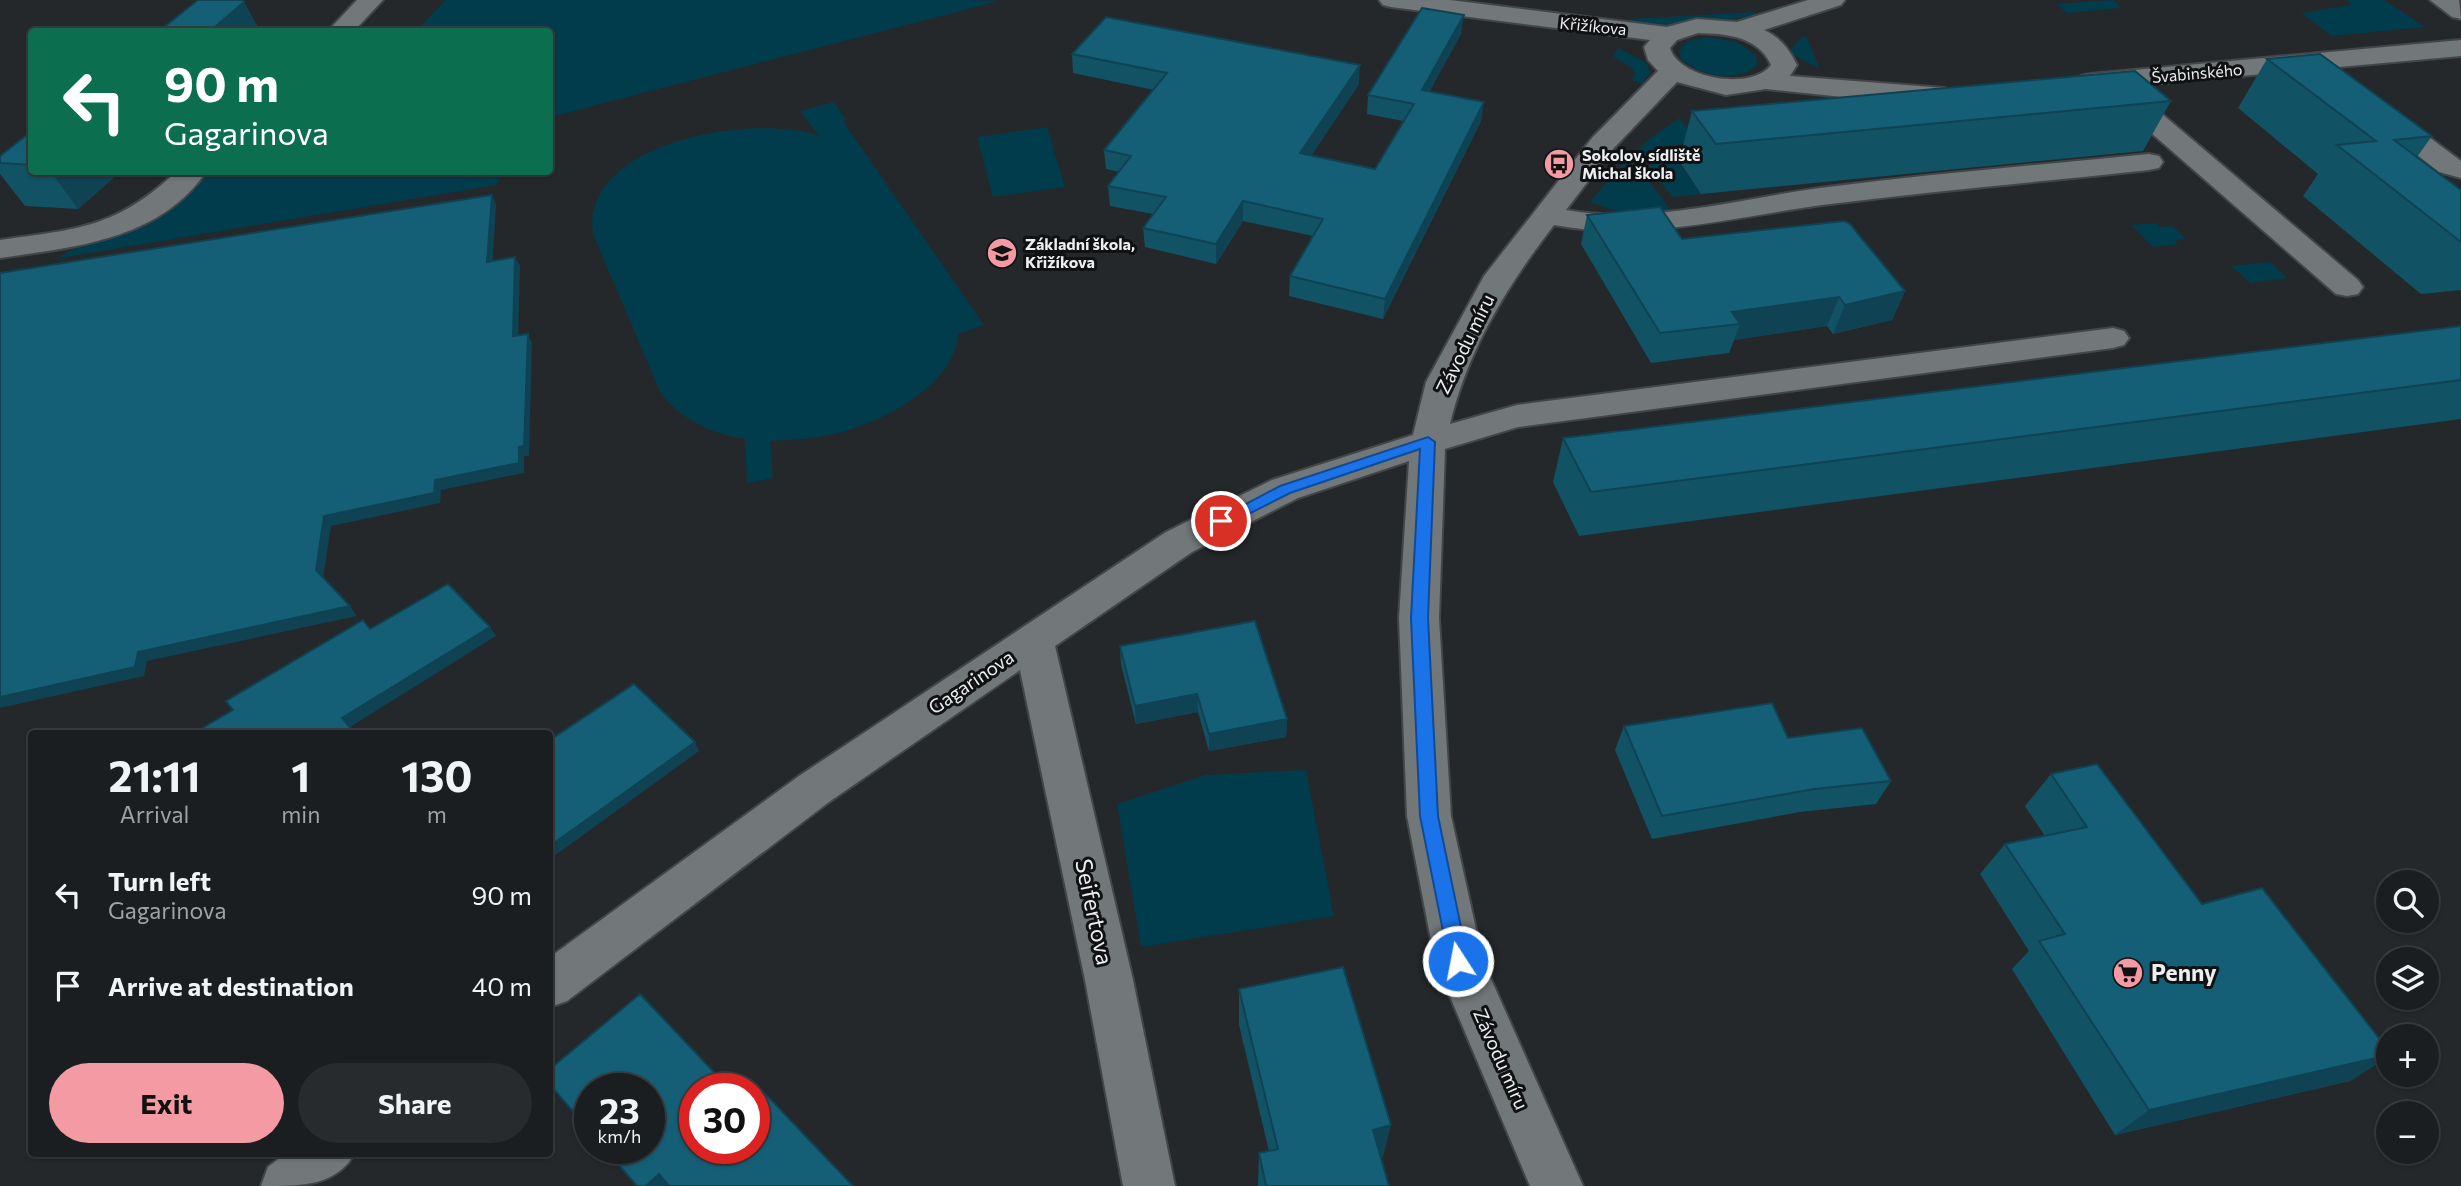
<!DOCTYPE html>
<meta charset="utf-8">
<style>
:root{--surface:#1b1e20;--page:#282b2d;--text:#f1f3f6;--muted:#a0a2a5;--line:#393c3e;--accent:#f49aa2}
body{margin:0;font-family:Commissioner,sans-serif;background:var(--page);color:var(--text);height:100vh;display:flex;flex-direction:column;font-size:26px;white-space:nowrap}
*{box-sizing:border-box;margin:0}
p{font-size:23px;color:var(--muted)}
.icon{flex:none;width:38px;height:38px;fill:none;stroke:currentColor;stroke-width:2;stroke-linecap:round;stroke-linejoin:round}
.map{position:relative;flex:1;overflow:hidden}
.sheet{position:absolute;left:28px;top:730px;width:525px;height:427px;display:flex;flex-direction:column;background:var(--surface);border-radius:7px;box-shadow:0 2px 5px #0004,0 0 0 2px var(--line)}
.sheet>*{flex:none}
.guide{position:absolute;left:28px;top:28px;width:525px;height:147px;border-radius:7px;box-shadow:0 2px 5px #0004,0 0 0 2px var(--line);background:#0b6e4f;color:#fff;overflow:hidden}
.buttons{position:absolute;left:2376px;top:870px;display:grid;gap:14px}
.buttons a{display:grid;place-items:center;width:63px;height:63px;border-radius:50%;background:var(--surface);box-shadow:0 2px 5px #0004,0 0 0 2px var(--line);font-size:35px}
.speed{position:absolute;left:574px;top:1073px;display:flex;gap:14px;font-size:35px;font-weight:700;text-align:center}
.speed>*{display:grid;place-content:center;width:91px;height:91px;border-radius:50%;background:var(--surface);box-shadow:0 2px 5px #0004,0 0 0 2px var(--line);line-height:1}
.speed small{font-size:18px;font-weight:400}
.speed .limit{border:10px solid #d22;background:#fff;color:#111}
.pin{position:absolute;display:grid;place-items:center;width:60px;height:60px;color:#fff;margin:-30px;border:4px solid #fff;border-radius:50%;box-shadow:0 2px 7px #0007}
.me{position:absolute;width:77px;margin:-38px;rotate:349deg;stroke-linejoin:round;filter:drop-shadow(0 0 5px #0008)}
.turn{display:flex;align-items:center;gap:24px;height:147px;padding:0 21px;font-size:32px}
.turn .icon{width:91px;height:91px;stroke-width:2.5}
.turn b{display:block;font-size:49px;line-height:60px}
.eta{display:flex;justify-content:space-evenly;align-items:center;height:119px;text-align:center}
.eta b{font-size:42px;font-weight:700;line-height:49px}
.action{display:flex;gap:14px;margin-top:auto;padding:14px 21px}
.action a{flex:1;height:80px;border-radius:42px;background:var(--accent);color:#111;font-size:28px;font-weight:700;line-height:80px;text-align:center}
.action a+a{background:var(--page);color:var(--text)}
ul{padding:0;list-style:none}
li{display:flex;align-items:center;gap:21px;height:91px;padding:0 21px}
li div{flex:1}
li b{display:block;font-size:26px}
li em{font-style:normal}
.map>svg:first-child{display:block}
</style>
<div class="map">
<svg width="2461" height="1186" viewBox="0 0 2461 1186">
<rect width="100%" height="100%" fill="#24282a"/>
<g fill="#013c4d">
<polygon points="446,0 973,0 999,1 550,117 550,32 416,31"/>
<polygon points="2113,0 2122,8 2067,13 2057,4"/>
<polygon points="2347,0 2384,0 2425,27 2332,36 2301,13 2352,5"/>
<polygon points="1754,12 1763,16 1661,25 1627,25 1630,19"/>
<polygon points="1803,36 1807,38 1820,69 1793,55 1791,49"/>
<path d="M1707 37 1737 42 1756 55 1757 65C1737 84 1700 76 1681 59L1679 50 1688 41Z"/>
<polygon points="1618,48 1647,63 1650,72 1642,84 1632,80 1635,74 1632,68 1613,56"/>
<path d="M834 102 846 120 843 121 984 325 958 334C955 388 875 426 829 435 810 439 790 440 770 441L773 478 747 483 745 439C711 434 683 420 661 394L593 234C580 141 755 113 819 136L800 111Z"/>
<polygon points="1680,118 1698,143 1659,146 1637,164 1618,169 1649,139"/>
<polygon points="1047,127 1065,187 993,197 977,137"/>
<polygon points="1705,148 1712,156 1677,160 1701,194 1672,197 1649,166 1666,152"/>
<polygon points="231,172 504,172 496,185 54,259 111,231 191,180"/>
<polygon points="1642,172 1672,212 1626,214 1590,202 1606,183"/>
<polygon points="2156,223 2160,227 2173,226 2186,239 2175,240 2178,244 2153,247 2131,225"/>
<polygon points="2270,262 2287,278 2251,283 2231,266"/>
<polygon points="1306,770 1334,916 1141,947 1117,804 1205,775"/>
</g>
<g fill="none" stroke-linecap="round" stroke-linejoin="round">
<g stroke="#434648" stroke-width="4">
<g id="minor">
<polygon points="357,0 383,0 353,32 327,32"/>
<path d="M1379 0H1450L1667 27 1697 19 1737 22 1808 0H1845L1841 5 1764 30C1780 37 1789 49 1797 65L1790 76 1945 88 1949 94 1945 100 1891 102 1766 89 1726 95 1677 82 1612 150 1566 210C1649 225 1738 199 1820 188 1929 174 2039 165 2149 154L2159 156 2163 162 2159 168 2149 170C2040 182 1931 191 1822 205 1733 217 1643 242 1554 225 1507 286 1468 349 1450 424L1517 405 2113 328 2124 331 2129 338 2124 345 2113 348 1518 427 1445 449 1439 618 1451 816 1483 961 1583 1186H1530L1435 961 1407 816 1399 618 1409 461 1298 498 1192 552 1055 646 1133 980 1175 1186H1123L1085 980 1020 670 829 802 567 1001 550 1007V957L799 776 1166 532 1272 480 1413 435 1426 382 1484 276 1592 138 1658 71 1648 60 1644 47 1650 40 1391 7 1383 5ZM1698 33C1727 34 1758 36 1771 65 1752 91 1679 79 1670 48L1677 40Z"/>
<polygon points="2430,0 2459,0 2461,19 2452,17"/>
<polygon points="2461,40 2461,56 2129,86 2358,280 2363,287 2358,294 2347,296 2336,294 2110,97 2106,91 2108,88 2081,88 2077,82 2081,76 2090,74"/>
<polygon points="2381,106 2390,108 2461,161 2461,178 2439,172 2372,120 2368,114 2372,108"/>
<path d="M176 172H206C159 240 75 247 0 258V240C78 229 116 228 176 172Z"/>
<path d="M286 1153H355C336 1186 303 1186 261 1186L268 1167Z"/>
</g>
</g>
<use href="#minor" fill="#727779" fill-rule="evenodd"/>
</g>
<g fill="#125265">
<polygon points="1461,34 1429,92 1481,121 1383,319 1289,296 1290,276 1313,236 1243,221 1216,264 1145,247 1143,228 1153,214 1110,206 1108,186 1119,172 1106,169 1104,150 1154,90 1073,73 1072,54 1359,84 1311,155 1375,169 1403,121 1367,114 1368,95"/>
<polygon points="2267,59 2432,136 2417,157 2461,190 2461,290 2421,294 2303,196 2318,174 2238,108"/>
<polygon points="2171,101 2143,151 1701,194 1679,161 1692,111"/>
<polygon points="32,131 32,172 120,172 78,209 25,206 0,174 0,156"/>
<polygon points="1587,215 1682,239 1905,291 1892,320 1833,334 1827,326 1734,340 1729,353 1651,363 1581,244"/>
<polygon points="2461,326 2461,419 1579,536 1553,482 1563,438"/>
<polygon points="1120,646 1287,719 1286,737 1209,751 1198,712 1136,724 1121,664"/>
<polygon points="1624,726 1788,738 1891,781 1876,804 1800,812 1652,839 1615,750"/>
<polygon points="2051,774 2202,904 2389,1051 2389,1056 2350,1081 2115,1135 2012,969 2029,951 1980,874 2005,844 2045,836 2025,806"/>
<polygon points="1239,989 1383,1157 1381,1158 1389,1186 1258,1186 1259,1153 1269,1151 1239,1025"/>
</g>
<g fill="#0f4253">
<polygon points="244,2 261,32 209,32"/>
<polygon points="1464,15 1461,34 1420,109 1422,90"/>
<polygon points="1360,65 1359,84 1300,173 1300,153"/>
<polygon points="1484,102 1481,121 1383,319 1385,299"/>
<polygon points="51,172 120,172 78,209"/>
<polygon points="492,195 496,205 492,271 487,262"/>
<polygon points="1243,201 1243,221 1216,264 1216,244"/>
<polygon points="515,257 520,266 518,346 513,336"/>
<polygon points="1905,291 1892,320 1833,334 1845,305"/>
<polygon points="1839,297 1827,326 1734,340 1740,324 1732,312"/>
<polygon points="528,334 532,343 529,456 524,456 524,473 441,490 440,503 331,526 323,579 316,570 324,516 435,480"/>
<polygon points="350,606 357,616 147,661 144,676 0,708 0,697 138,652"/>
<polygon points="490,627 496,636 350,727 342,718"/>
<polygon points="1197,694 1198,712 1136,724 1135,706"/>
<polygon points="1287,719 1286,737 1209,751 1209,734"/>
<polygon points="695,742 699,751 550,859 550,846"/>
<polygon points="2389,1055 2389,1056 2350,1081 2115,1135 2149,1110"/>
<polygon points="1391,1125 1383,1157 1366,1161 1373,1130"/>
<polygon points="659,1174 670,1186 646,1186"/>
</g>
<g fill="#155f76" stroke="#0f4253" stroke-width="2">
<polygon points="198,0 243,0 244,2 209,32 158,32"/>
<polygon points="1422,8 1464,15 1422,90 1484,102 1385,299 1290,276 1323,219 1243,201 1216,244 1143,228 1166,197 1108,186 1131,156 1104,150 1167,73 1072,54 1106,17 1360,65 1300,153 1375,169 1414,104 1368,95"/>
<polygon points="2320,54 2432,136 2394,140 2461,190 2461,242 2337,145 2376,141 2267,59"/>
<polygon points="2135,71 2171,101 1716,144 1692,111"/>
<polygon points="32,131 32,165 0,163 0,156"/>
<polygon points="492,195 487,262 515,257 513,336 528,334 524,446 519,447 519,463 435,480 434,493 324,516 316,570 350,606 138,652 135,667 0,697 0,273"/>
<polygon points="1660,207 1682,239 1844,221 1850,224 1905,291 1845,305 1839,297 1732,312 1740,324 1660,333 1587,215"/>
<polygon points="2461,326 2461,380 1591,492 1563,438"/>
<polygon points="448,584 490,627 342,718 355,733 194,733 233,710 226,701 363,620 370,629"/>
<polygon points="1255,621 1287,719 1209,734 1197,694 1135,706 1120,646"/>
<polygon points="634,684 695,742 550,846 550,740"/>
<polygon points="1772,703 1788,738 1862,728 1891,781 1814,789 1662,816 1624,726"/>
<polygon points="2097,764 2202,904 2262,888 2389,1051 2389,1055 2149,1110 2039,941 2065,934 2005,844 2087,827 2051,774"/>
<polygon points="1343,967 1391,1125 1373,1130 1389,1186 1266,1186 1259,1153 1278,1149 1239,989"/>
<polygon points="640,994 729,1088 695,1088 695,1148 754,1148 754,1088 749,1088 755,1083 853,1186 669,1186 659,1174 646,1186 637,1186 604,1148 649,1148 649,1088 590,1088 590,1131 550,1085 550,1069"/>
</g>
<polygon fill="#1a73e8" stroke="#114b97" stroke-width="2" points="1428,437 1435,442 1428,618 1438,816 1468,961 1465,967 1458,970 1452,967 1449,961 1420,816 1411,618 1420,449 1290,493 1227,525 1216,525 1214,521 1280,486"/>
<defs>
<g id="bus-disc" transform="scale(1.575)"><circle r="9.5" fill="#f49aa2" stroke="#0f1112"/><path d="M-5-6H5V4H4V6H2V4H-2V6H-4V4H-5ZM-3.5-4V0h7V-4ZM-3.5 1.2v1.5H-2V1.2ZM2 1.2v1.5H3.5V1.2Z" fill="#111"/></g>
<g id="school-disc" transform="scale(1.575)"><circle r="9.5" fill="#f49aa2" stroke="#0f1112"/><path d="M0-5L7-2L0 1L-7-2ZM-4 1L0 2.5L4 1V4Q0 6-4 4Z" fill="#111"/></g>
<g id="supermarket-disc" transform="scale(1.575)"><circle r="9.5" fill="#f49aa2" stroke="#0f1112"/><path d="M-6-5.5h2.5l.6 2H6L4.5 2H-2.5L-4.4-4H-6ZM-1.5 3.2a1.3 1.3 0 1 0 .1 0ZM3 3.2a1.3 1.3 0 1 0 .1 0Z" fill="#111"/></g>
</defs>
<g fill-rule="evenodd">
<use href="#bus-disc" x="1559" y="164"/>
<use href="#school-disc" x="1002" y="253"/>
<use href="#supermarket-disc" x="2128" y="973"/>
</g>
<g text-anchor="middle" stroke-width="6" stroke-linejoin="round" paint-order="stroke">
<g font-size="16" fill="#eceef0" stroke="#0f1112">
<text transform="translate(1593 26) rotate(6)" y="6">Křižíkova</text>
<text transform="translate(2197 73) rotate(-5)" y="6">Švabinského</text>
</g>
<g font-size="16" font-weight="bold" fill="#eceef0" stroke="#0f1112" text-anchor="start">
<text x="1582" y="161">Sokolov, sídliště<tspan x="1582" dy="18">Michal škola</tspan></text>
<text x="1025" y="250">Základní škola,<tspan x="1025" dy="18">Křižíkova</tspan></text>
</g>
<g font-size="19" fill="#eceef0" stroke="#0f1112">
<text transform="translate(1465 344) rotate(-64)" y="7">Závodu míru</text>
<text transform="translate(971 682) rotate(-34)" y="7">Gagarinova</text>
<text transform="translate(1501 1059) rotate(66)" y="7">Závodu míru</text>
</g>
<g font-size="23" fill="#eceef0" stroke="#0f1112">
<text transform="translate(1094 912) rotate(78)" y="8">Seifertova</text>
</g>
<g font-size="23" font-weight="bold" fill="#eceef0" stroke="#0f1112" text-anchor="start">
<text x="2151" y="981">Penny</text>
</g>
</g>
</svg>
<div class="buttons">
<a><svg class="icon" aria-label="search" viewBox="0 0 24 24"><circle cx="10" cy="10" r="6"/><path d="M15 15l6 6"/></svg></a>
<a><svg class="icon" aria-label="layers" viewBox="0 0 24 24"><path d="M12 4l9 5-9 5-9-5zM3 14l9 5 9-5"/></svg></a>
<a>+</a>
<a>−</a>
</div>
<div class="speed"><div>23<small>km/h</small></div><div class="limit">30</div></div>
<div class="pin" style="left:1221px;top:521px;background:#d93025"><svg class="icon" aria-label="arrive" viewBox="0 0 24 24"><path d="M6 21V4h12l-3 4 3 4H6"/></svg></div>
<svg class="me" style="left:1458px;top:961px" viewBox="-20 -20 40 40"><circle r="17" fill="#1a73e8" stroke="#fff" stroke-width="3"/><path d="M0-11L8 9 0 5-8 9z" fill="#fff"/></svg>
<div class="guide">
<div class="turn"><svg class="icon" aria-label="left" viewBox="0 0 24 24"><path d="M17 20v-9H6M10 6l-5 5 5 5"/></svg><div><b>90 m</b>Gagarinova</div></div>
</div>
<section class="sheet">
<div class="eta">
<div><b>21:11</b><p>Arrival</p></div>
<div><b>1</b><p>min</p></div>
<div><b>130</b><p>m</p></div>
</div>
<ul>
<li><svg class="icon" aria-label="left" viewBox="0 0 24 24"><path d="M17 20v-9H6M10 6l-5 5 5 5"/></svg><div><b>Turn left</b><p>Gagarinova</p></div><em>90 m</em></li>
<li><svg class="icon" aria-label="arrive" viewBox="0 0 24 24"><path d="M6 21V4h12l-3 4 3 4H6"/></svg><div><b>Arrive at destination</b></div><em>40 m</em></li>
</ul>
<div class="action"><a>Exit</a><a>Share</a></div>
</section>
</div>
